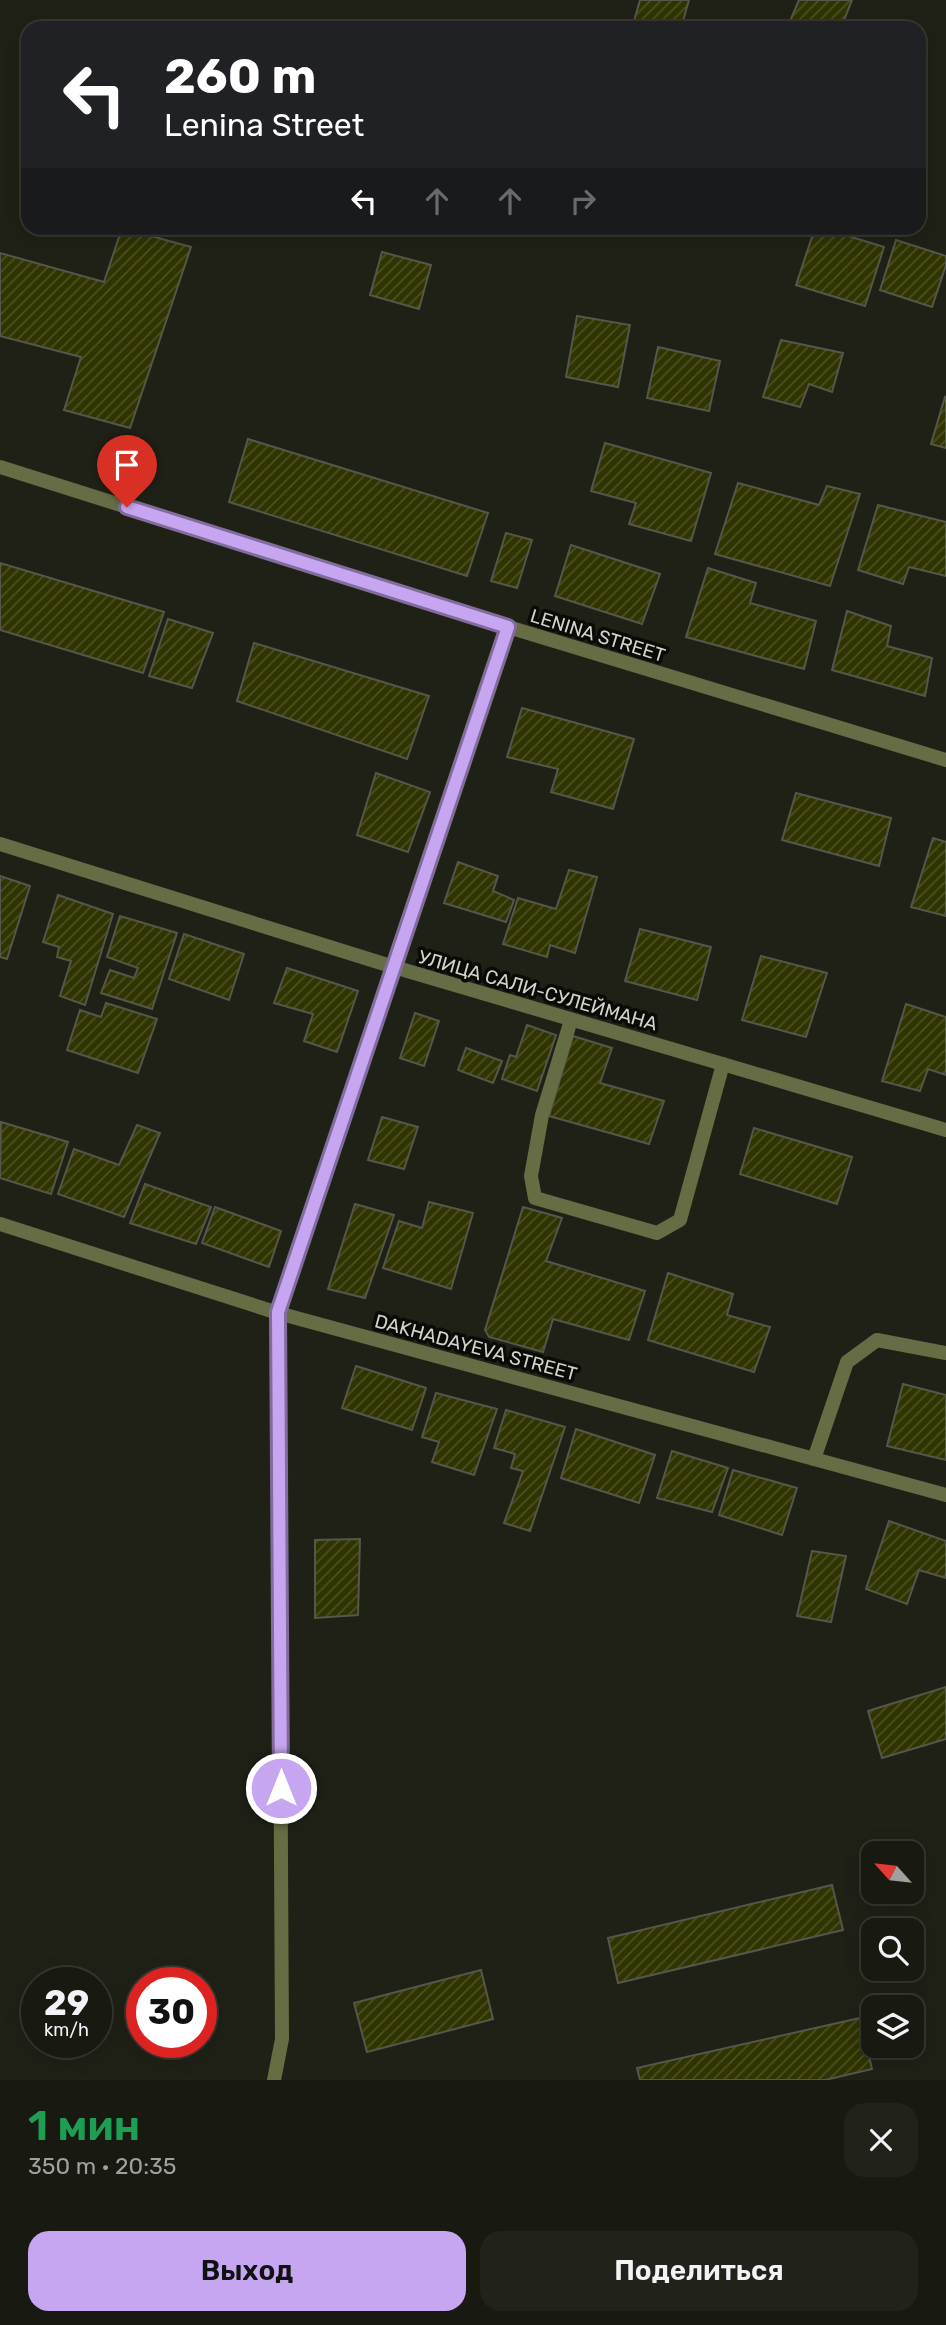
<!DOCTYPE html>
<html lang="ru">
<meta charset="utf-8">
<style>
:root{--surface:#181910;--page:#212219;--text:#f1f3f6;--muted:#9fa09f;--line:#363830;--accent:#c6a6f0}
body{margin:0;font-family:Rubik,sans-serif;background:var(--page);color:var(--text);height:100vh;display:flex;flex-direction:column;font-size:26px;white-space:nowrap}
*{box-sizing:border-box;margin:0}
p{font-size:23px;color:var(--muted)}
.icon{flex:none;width:38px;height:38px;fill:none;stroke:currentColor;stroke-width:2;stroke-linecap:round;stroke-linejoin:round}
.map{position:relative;height:2080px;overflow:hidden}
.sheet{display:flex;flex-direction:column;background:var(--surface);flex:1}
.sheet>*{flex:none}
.hud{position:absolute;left:21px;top:21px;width:905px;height:214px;border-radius:21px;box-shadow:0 4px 18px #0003,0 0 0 2px var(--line);background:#202124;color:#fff;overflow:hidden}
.needle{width:46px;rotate:297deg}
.tools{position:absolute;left:861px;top:1841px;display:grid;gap:14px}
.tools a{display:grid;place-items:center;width:63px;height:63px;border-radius:14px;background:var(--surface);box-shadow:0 4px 18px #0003,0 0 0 2px var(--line);font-size:35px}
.speed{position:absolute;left:21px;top:1967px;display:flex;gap:14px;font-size:35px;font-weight:700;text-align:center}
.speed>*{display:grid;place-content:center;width:91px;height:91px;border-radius:50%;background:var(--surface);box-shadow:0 4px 18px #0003,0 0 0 2px var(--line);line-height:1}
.speed small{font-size:18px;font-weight:400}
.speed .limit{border:10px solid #d22;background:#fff;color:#111}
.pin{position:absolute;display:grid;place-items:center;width:60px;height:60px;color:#fff;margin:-72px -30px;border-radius:50% 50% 50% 0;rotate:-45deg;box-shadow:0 0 7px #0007}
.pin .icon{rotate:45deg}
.me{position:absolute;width:77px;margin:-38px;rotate:0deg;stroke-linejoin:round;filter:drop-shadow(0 0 5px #0008)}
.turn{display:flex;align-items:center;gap:24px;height:147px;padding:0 28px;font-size:32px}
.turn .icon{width:91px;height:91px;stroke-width:2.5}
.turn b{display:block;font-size:49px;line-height:60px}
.lanes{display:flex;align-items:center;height:66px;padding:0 28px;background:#0003;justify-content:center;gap:35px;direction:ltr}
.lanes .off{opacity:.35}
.round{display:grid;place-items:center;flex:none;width:74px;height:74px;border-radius:21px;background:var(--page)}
.head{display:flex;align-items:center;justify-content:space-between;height:119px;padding:0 28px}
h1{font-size:42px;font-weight:600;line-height:52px;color:#1e9e55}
.primary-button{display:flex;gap:14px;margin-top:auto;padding:14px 28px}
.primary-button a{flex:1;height:80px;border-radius:21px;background:var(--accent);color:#111;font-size:28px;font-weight:600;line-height:80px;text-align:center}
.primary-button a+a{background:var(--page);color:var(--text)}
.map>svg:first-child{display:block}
</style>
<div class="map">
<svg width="946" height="2080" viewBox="0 0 946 2080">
<defs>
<pattern id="building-hatch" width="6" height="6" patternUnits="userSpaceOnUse" patternTransform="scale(1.75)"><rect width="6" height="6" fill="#303400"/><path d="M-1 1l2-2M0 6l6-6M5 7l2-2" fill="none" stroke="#4d5024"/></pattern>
</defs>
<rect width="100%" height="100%" fill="#202116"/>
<g fill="url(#building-hatch)" stroke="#545749" stroke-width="2">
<polygon points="640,0 689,0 681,28 632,28"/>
<polygon points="799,0 852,0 841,28 787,28"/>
<polygon points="122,228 191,247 130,428 64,410 81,357 0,336 0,253 104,282"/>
<polygon points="815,228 822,228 884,247 865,306 796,285"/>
<polygon points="896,240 946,256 946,265 932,307 880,290"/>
<polygon points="382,252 431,265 419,309 370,295"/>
<polygon points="577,316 630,325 618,387 566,377"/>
<polygon points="781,340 843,353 832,392 809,384 800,407 763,397"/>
<polygon points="658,347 720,361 709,411 647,398"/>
<polygon points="945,397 946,398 946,448 931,444"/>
<polygon points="248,439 488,513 467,576 229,502"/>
<polygon points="605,443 711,473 691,541 629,524 636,503 591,491"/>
<polygon points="738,483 819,505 827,486 860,494 830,586 715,554"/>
<polygon points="878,505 946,522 946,576 909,567 903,584 858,570"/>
<polygon points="506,533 532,540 517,588 491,581"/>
<polygon points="571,545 660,574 642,624 555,596"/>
<polygon points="0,563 164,612 143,673 0,630"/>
<polygon points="708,568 756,583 750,603 816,621 804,669 686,637"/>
<polygon points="847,611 891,626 887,646 932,658 925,696 832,670"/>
<polygon points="168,619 213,633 192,688 149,676"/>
<polygon points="254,643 429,696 407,759 237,701"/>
<polygon points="522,708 634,739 613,809 551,792 558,769 507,757"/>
<polygon points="376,773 430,792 408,852 357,835"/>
<polygon points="796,793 891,818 879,866 782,840"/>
<polygon points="933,838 946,842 946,916 911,907"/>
<polygon points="458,862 498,876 493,891 514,900 506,922 444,903"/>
<polygon points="569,870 597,877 575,953 550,945 547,957 503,944 518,898 556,909"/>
<polygon points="0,876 30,886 7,959 0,957"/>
<polygon points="58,895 113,914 85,1005 60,996 71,961 57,957 59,947 43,942"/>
<polygon points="120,916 177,933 152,1009 101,993 110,970 134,978 138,968 107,957"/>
<polygon points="640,929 711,947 697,1000 625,981"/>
<polygon points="184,934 244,954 229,1000 169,979"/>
<polygon points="761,956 827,973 806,1037 742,1020"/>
<polygon points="287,968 358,991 337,1052 304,1041 313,1014 274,1003"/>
<polygon points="106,1003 157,1019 138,1073 67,1050 80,1010 101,1017"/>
<polygon points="906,1004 946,1017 946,1075 928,1069 920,1091 882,1081"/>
<polygon points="415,1013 439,1021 424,1066 400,1058"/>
<polygon points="527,1025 556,1035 537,1091 502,1079 510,1055 516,1057"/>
<polygon points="573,1036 612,1048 600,1083 664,1101 649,1144 549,1116"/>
<polygon points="466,1048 502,1061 493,1083 458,1070"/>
<polygon points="382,1117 418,1127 404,1169 368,1160"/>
<polygon points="1,1122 68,1142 51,1194 0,1178"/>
<polygon points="137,1125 160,1133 124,1217 58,1194 74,1149 119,1165"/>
<polygon points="754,1128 852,1157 837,1204 740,1174"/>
<polygon points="145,1184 211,1207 196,1244 130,1223"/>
<polygon points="429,1202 473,1213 451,1289 383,1268 399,1221 422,1228"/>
<polygon points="355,1204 394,1215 365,1298 328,1289"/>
<polygon points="215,1207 281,1231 269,1267 202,1243"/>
<polygon points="523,1207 562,1218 546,1261 645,1291 629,1340 553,1319 543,1352 489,1337 485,1330"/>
<polygon points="668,1273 733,1294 727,1315 770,1327 754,1372 648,1340"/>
<polygon points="356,1366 426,1388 412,1430 342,1408"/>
<polygon points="903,1384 946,1395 946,1460 887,1446"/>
<polygon points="436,1393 497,1409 474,1475 432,1462 439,1442 422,1437"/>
<polygon points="506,1410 565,1427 530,1531 504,1523 523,1471 511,1468 515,1454 494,1448"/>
<polygon points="576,1429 655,1455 639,1503 561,1478"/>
<polygon points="672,1451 728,1468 712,1512 657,1498"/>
<polygon points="733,1470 797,1488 782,1535 719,1515"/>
<polygon points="889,1521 946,1541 946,1578 919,1570 907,1604 866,1589"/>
<polygon points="360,1539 358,1615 315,1618 315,1540"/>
<polygon points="812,1551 846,1556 831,1622 797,1616"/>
<polygon points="946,1687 946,1739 882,1758 868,1711"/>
<polygon points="832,1885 843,1930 618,1983 608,1938"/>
<polygon points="481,1970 493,2019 367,2052 354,2003"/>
<polygon points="860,2018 872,2069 825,2080 640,2080 637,2068"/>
</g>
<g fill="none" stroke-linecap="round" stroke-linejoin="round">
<g stroke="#666c43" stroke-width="14">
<polyline points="0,467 508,627 946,760"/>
<polyline points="0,844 394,967 946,1130"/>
<polyline points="571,1020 542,1115 531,1176 535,1198 657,1233 680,1220 723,1064"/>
<polyline points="0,1224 278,1313 946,1495"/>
<polyline points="814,1459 847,1362 877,1340 946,1353"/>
<polyline points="274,2080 282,2039 278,1313 508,627"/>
</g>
</g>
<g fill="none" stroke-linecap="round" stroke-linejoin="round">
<g stroke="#816c9c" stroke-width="18">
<polyline id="route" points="127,507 508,627 278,1312 281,1788"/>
</g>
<use href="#route" stroke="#c6a6f0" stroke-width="12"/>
</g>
<g text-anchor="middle" stroke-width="7" stroke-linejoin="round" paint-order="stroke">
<g font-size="19" fill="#d2d3cc" stroke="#0a0a06">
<text transform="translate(598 635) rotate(17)" y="7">LENINA STREET</text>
<text transform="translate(538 990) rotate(16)" y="7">УЛИЦА САЛИ-СУЛЕЙМАНА</text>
<text transform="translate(476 1347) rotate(15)" y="7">DAKHADAYEVA STREET</text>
</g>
</g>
</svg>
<div class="tools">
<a><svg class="needle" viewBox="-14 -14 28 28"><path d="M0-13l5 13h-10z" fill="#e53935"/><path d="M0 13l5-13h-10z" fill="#9fa09f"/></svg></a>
<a><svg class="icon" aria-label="search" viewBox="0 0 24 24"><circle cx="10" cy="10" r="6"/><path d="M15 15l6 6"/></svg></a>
<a><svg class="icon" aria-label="layers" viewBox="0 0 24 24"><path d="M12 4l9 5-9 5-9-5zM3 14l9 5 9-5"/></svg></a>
</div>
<div class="speed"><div>29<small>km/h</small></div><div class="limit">30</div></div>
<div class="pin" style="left:127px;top:507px;background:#d93025"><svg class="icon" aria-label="arrive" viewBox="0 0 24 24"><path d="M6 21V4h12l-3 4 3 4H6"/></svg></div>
<svg class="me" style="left:281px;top:1788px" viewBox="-20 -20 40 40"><circle r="17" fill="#c6a6f0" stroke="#fff" stroke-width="3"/><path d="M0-11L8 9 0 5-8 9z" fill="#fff"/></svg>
<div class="hud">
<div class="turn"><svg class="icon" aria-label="left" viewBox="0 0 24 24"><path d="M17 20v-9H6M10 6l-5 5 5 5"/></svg><div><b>260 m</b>Lenina Street</div></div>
<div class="lanes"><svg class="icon" aria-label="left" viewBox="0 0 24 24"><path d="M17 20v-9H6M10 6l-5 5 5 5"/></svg><svg class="icon off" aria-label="ahead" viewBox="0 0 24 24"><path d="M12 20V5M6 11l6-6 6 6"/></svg><svg class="icon off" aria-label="ahead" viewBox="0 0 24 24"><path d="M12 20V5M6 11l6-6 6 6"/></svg><svg class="icon off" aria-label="right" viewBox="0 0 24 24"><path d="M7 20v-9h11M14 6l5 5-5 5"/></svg></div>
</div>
</div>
<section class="sheet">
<div class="head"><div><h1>1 мин</h1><p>350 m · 20:35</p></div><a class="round"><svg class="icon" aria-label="close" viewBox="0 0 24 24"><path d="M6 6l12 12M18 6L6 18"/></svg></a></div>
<div class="primary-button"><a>Выход</a><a>Поделиться</a></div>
</section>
